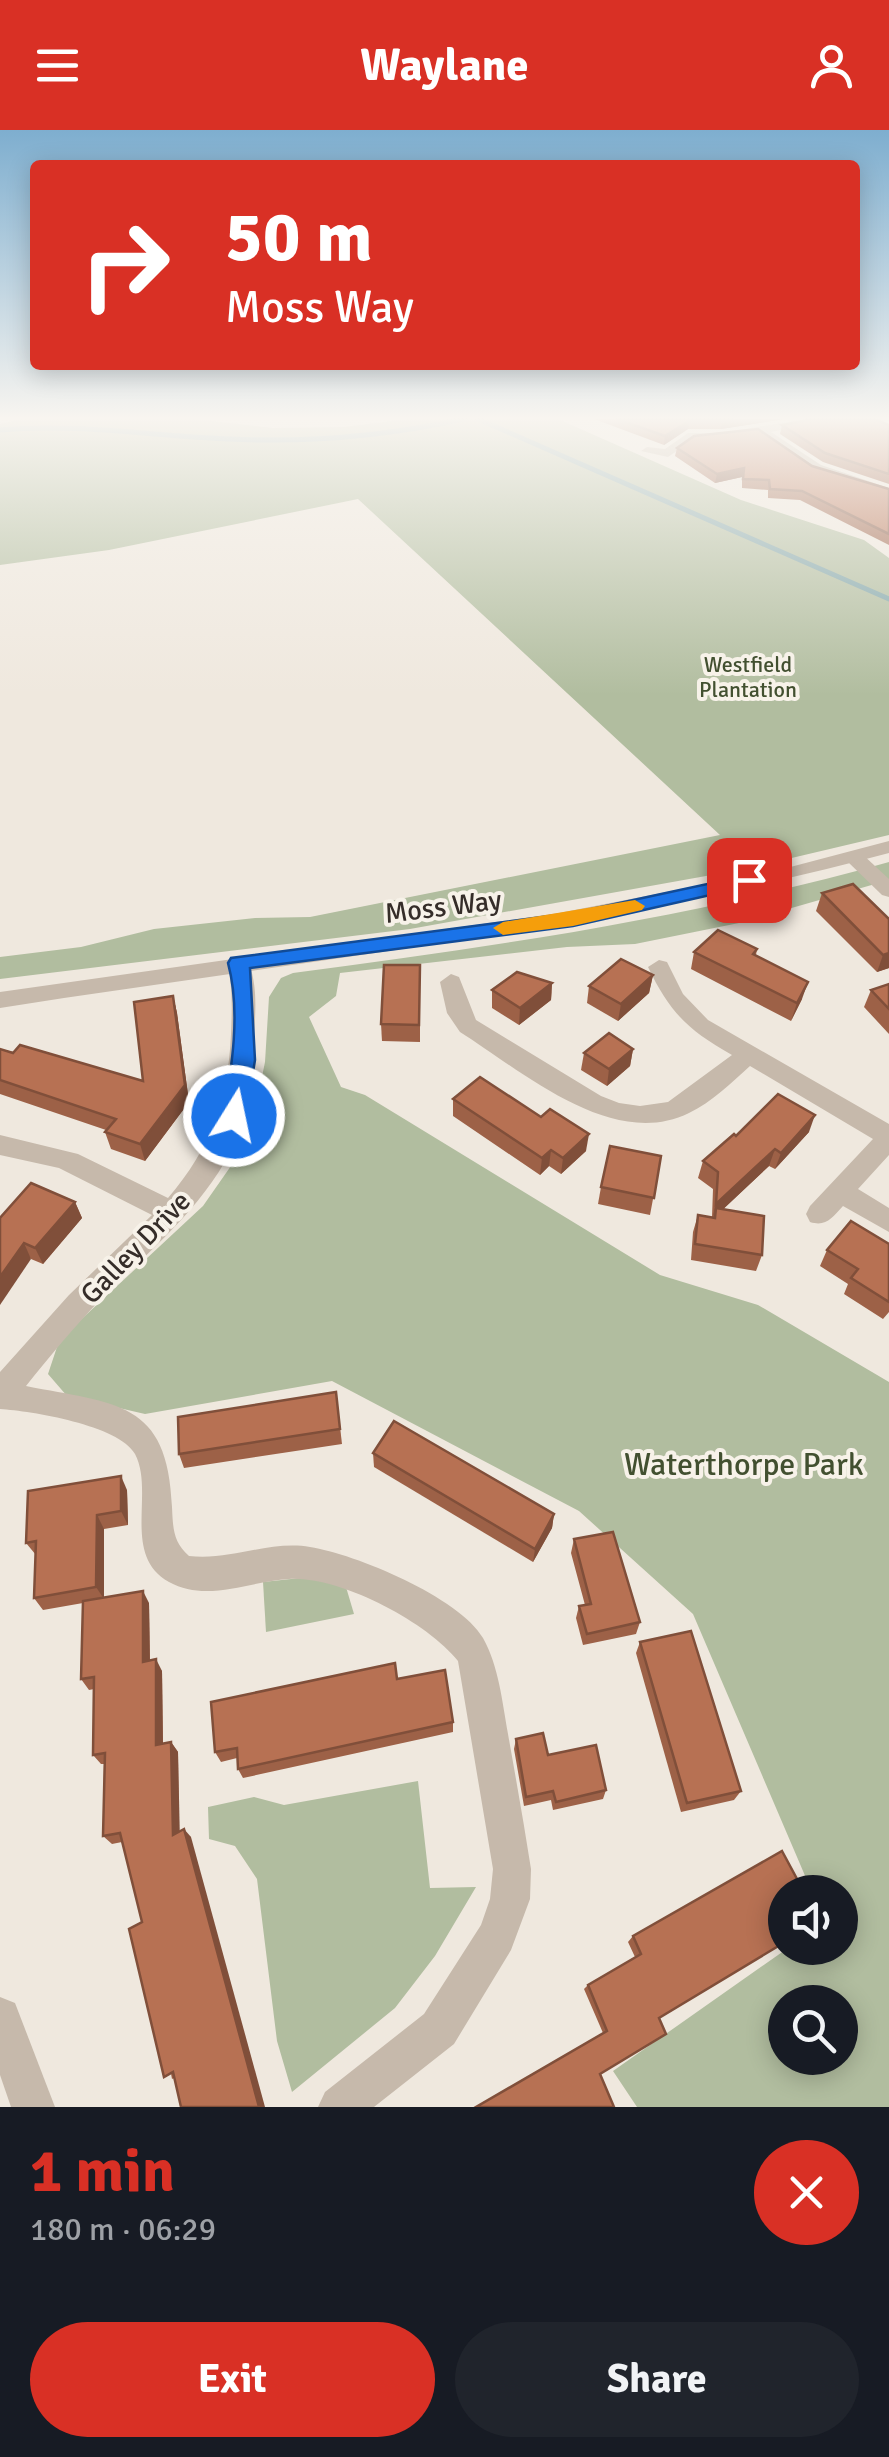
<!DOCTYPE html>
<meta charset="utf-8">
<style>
:root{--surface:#171b24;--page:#20242c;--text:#f1f3f6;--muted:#9ea1a6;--accent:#d93025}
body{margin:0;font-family:Signika,sans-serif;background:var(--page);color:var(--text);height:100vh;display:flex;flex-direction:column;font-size:38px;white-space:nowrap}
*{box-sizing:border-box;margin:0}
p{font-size:32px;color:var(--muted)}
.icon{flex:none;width:55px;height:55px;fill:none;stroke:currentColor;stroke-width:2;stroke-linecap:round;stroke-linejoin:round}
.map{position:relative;height:1977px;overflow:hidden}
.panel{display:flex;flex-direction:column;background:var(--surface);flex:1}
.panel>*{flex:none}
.banner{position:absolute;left:30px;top:30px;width:830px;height:210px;border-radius:10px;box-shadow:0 5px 25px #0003;background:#d93025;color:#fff;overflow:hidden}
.fabs{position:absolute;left:768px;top:1745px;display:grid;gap:20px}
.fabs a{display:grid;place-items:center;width:90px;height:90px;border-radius:50%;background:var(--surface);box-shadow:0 5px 25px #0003;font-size:50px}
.pin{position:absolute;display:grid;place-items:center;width:85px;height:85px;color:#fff;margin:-42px;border-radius:20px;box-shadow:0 5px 15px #0006}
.me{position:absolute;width:110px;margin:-55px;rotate:10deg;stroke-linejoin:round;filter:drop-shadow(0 0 8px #0008)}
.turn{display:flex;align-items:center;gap:35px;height:210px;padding:0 30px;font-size:45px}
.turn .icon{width:130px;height:130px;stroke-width:2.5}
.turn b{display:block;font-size:70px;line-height:85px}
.round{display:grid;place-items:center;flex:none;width:105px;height:105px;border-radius:52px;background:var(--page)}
.headline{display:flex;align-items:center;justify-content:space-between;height:170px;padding:0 30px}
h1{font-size:60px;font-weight:800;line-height:75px;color:var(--accent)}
.cta{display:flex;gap:20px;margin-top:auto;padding:20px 30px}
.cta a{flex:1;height:115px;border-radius:60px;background:var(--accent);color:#fff;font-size:40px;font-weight:800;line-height:115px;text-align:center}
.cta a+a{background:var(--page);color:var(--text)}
header{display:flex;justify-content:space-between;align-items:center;height:130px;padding:0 30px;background:var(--accent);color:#fff;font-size:45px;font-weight:800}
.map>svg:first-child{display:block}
</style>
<header><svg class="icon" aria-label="menu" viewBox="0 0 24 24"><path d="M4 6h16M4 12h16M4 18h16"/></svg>Waylane<svg class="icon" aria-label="person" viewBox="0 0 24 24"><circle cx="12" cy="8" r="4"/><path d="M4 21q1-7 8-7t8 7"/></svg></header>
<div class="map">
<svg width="889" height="1977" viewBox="0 0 889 1977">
<rect width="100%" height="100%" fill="#efe8de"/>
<g fill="#b1bd9f" fill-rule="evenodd">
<polygon points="21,289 195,289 273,298 344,297 407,289 558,289 741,370 864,410 889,428 889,705 745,739 410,799 0,849 0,827 81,817 154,799 255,788 310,787 720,705 358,369 109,420 0,435 0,294"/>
<path d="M889 732V750L739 793 635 814 567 817 340 843 336 866 309 887 341 957 365 965 660 1145 758 1175 889 1252V1977H637L613 1941 788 1818H840V1762H812L693 1484 579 1381 332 1251 145 1284 67 1266 48 1244 57 1217 73 1197 203 1076 233 1033 254 986 265 932 269 867 281 848 293 843C494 817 694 787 889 732ZM785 1872H840V1928H785Z"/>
<polygon points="319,1446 346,1457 354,1484 266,1502 263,1452"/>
<polygon points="418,1651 430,1758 476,1757 435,1826 395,1878 292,1962 277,1911 257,1749 235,1716 209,1709 208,1677 254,1667 284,1675"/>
</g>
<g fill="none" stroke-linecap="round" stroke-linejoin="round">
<g stroke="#80a5a9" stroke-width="5">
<polyline points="478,289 889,469"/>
<path d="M0 300C77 293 152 306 229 309 309 313 386 306 464 289"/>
</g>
<g fill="#c6b9ab" fill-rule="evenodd">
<polygon points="805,289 830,289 771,302 821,335 889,358 889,367 811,341 757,304 691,311 668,327 641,321 647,317 665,319 688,303 721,303"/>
<polygon points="854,721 861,723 889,749 889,767 882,765 847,731 844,727"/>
<path d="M238 826 246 828C259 851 255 884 254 910 253 936 252 961 245 986 221 1064 156 1114 101 1169 74 1197 50 1226 26 1256 116 1274 168 1270 172 1377 173 1398 173 1412 189 1426 230 1431 270 1410 310 1417 355 1424 459 1467 483 1508 499 1537 502 1571 508 1604 516 1649 524 1694 531 1739L530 1769 511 1820 454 1914 374 1977H318L325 1962 424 1884 481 1795 490 1769 493 1739 458 1531C427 1492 340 1446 289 1449 250 1451 207 1473 169 1452 121 1425 155 1362 135 1324 119 1295 31 1281 0 1279V1242L69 1165 152 1085 59 1038 0 1025V1005L78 1024 168 1068C211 1018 228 970 231 904 232 880 233 856 227 833Z"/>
<path d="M659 830 667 832 683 864 708 890 889 994V1025L858 1059 889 1078V1102L843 1076C832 1088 826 1097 810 1092L806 1084 810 1076 873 1009 750 936C731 953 712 972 689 983 612 1021 522 941 460 902L447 883 440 852 451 844 459 847 476 890 601 966 619 973 640 976 668 972 732 925C688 900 670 883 648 837Z"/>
<polygon points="0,1867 15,1873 55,1977 11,1977 0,1945"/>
</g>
<path fill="#c6b9ab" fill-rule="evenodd" d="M889 711V723C597 801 298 831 0 878V862L559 783 779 740Z"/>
</g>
<g fill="#9d6147">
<polygon points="594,289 784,289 721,299 688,299 664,315"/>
<polygon points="782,295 889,295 889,354 823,332 780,304"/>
<polygon points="677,318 812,336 889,360 889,415 800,370 768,368 768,360 742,358 742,347 715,353 675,326"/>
<polygon points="853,754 889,838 877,842 816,781 822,763"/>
<polygon points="757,819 756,825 802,869 791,891 691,839 694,822"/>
<polygon points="420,835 420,912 382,911 381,894"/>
<polygon points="653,845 649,863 618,891 587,873 589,856"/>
<polygon points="552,853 551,870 519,895 492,878 492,860"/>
<polygon points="889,854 889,904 864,877 871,860"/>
<polygon points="173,866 177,883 189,972 145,1031 111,1019 105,1002 106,1000 0,964 0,919 143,951"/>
<polygon points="633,919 630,936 607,956 581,940 584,923"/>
<polygon points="453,969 586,1021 561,1044 549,1036 540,1045 453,986"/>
<polygon points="809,1002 775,1039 769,1036 723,1079 762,1125 756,1141 691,1130 693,1102 698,1085 712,1087 713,1059 698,1048 703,1031 736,1006"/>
<polygon points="661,1026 650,1085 598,1074 601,1057"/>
<polygon points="75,1072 82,1088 43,1134 31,1129 0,1088"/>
<polygon points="889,1114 889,1182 883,1189 844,1164 848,1154 820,1136 827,1120"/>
<polygon points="336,1262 342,1314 184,1338 179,1324"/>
<polygon points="373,1323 554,1384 552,1398 533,1432 374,1337"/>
<polygon points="127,1360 128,1395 104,1399 104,1467 149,1473 150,1531 162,1541 163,1613 171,1612 178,1622 179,1702 191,1707 174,1948 172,1949 142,1792 122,1712 112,1714 103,1706 104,1634 101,1634 93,1625 94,1559 89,1560 81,1549 83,1473 43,1480 34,1468 36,1425 26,1413"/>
<polygon points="574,1409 640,1492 636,1504 583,1515 576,1488 579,1476 585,1475 571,1423"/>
<polygon points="640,1512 741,1661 734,1670 681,1682 636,1523"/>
<polygon points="397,1549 453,1592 453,1602 243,1648 238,1639 237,1628 221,1632 215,1622"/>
<polygon points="516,1609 548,1625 606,1660 603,1669 553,1680 551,1670 524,1676 514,1619"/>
<polygon points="782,1721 659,1888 600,1944 476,1977 603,1903 584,1859 588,1855 635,1827 628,1812 633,1806"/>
</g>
<g fill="#804f3a">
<polygon points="734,289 784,289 721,299 722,291"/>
<polygon points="689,291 688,299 664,315 665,306"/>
<polygon points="744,338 742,347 715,353 717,344"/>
<polygon points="889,823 889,838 877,842 883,825"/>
<polygon points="653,845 649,863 618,891 621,874"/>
<polygon points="808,852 802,869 791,891 797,873"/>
<polygon points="552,853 551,870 519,895 520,878"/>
<polygon points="173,866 177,883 189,972 145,1031 140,1014"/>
<polygon points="633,919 630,936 607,956 609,939"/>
<polygon points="815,985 809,1002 775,1039 781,1023"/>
<polygon points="589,1004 586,1021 561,1044 563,1028"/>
<polygon points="775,1019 769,1036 716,1086 716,1078 712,1090 716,1074"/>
<polygon points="551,1020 549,1036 540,1045 542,1028"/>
<polygon points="75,1072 82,1088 43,1134 35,1118"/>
<polygon points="24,1113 31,1129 0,1175 0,1147"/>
<polygon points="121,1346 127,1360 128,1395 121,1381"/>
<polygon points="554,1384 552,1398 533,1432 535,1419"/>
<polygon points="97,1385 104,1399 104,1469 96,1457"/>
<polygon points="143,1461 149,1473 150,1543 143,1532"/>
<polygon points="156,1529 162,1541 163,1624 156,1615"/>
<polygon points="171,1612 178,1622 180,1713 173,1705"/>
<polygon points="184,1699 191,1707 265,1977 259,1977"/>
</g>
<g fill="#b77153" stroke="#804f3a" stroke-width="2.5">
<polygon points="617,289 734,289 722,291 689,291 665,306"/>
<polygon points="812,289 875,289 889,295 889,344 825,323 782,295"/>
<polygon points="758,299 812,336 889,359 889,404 802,361 770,359 769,350 743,349 744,338 717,344 677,318 694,306"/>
<polygon points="853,754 889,789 889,823 883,825 822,763"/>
<polygon points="718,800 757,819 753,824 808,852 797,873 694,822"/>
<polygon points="621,829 653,845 621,874 589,856"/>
<polygon points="384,835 420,835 419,895 381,894"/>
<polygon points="517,842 552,853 520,878 492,860"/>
<polygon points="889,854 889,879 871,860"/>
<polygon points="173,866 185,955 140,1014 105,1002 116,989 0,950 0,919 13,923 20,915 143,951 134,872"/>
<polygon points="609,903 633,919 609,939 584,923"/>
<polygon points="480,947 541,987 550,979 589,1004 563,1028 551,1020 542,1028 453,969"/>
<polygon points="778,964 815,985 781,1023 775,1019 716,1074 718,1042 703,1031 734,1004 736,1006"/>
<polygon points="610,1016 661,1026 654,1068 601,1057"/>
<polygon points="31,1053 75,1072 35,1118 24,1113 0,1147 0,1088"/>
<polygon points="716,1078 764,1086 762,1125 695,1114 698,1085 715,1088"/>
<polygon points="851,1091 889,1114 889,1172 851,1148 858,1139 827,1120"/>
<polygon points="336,1262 340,1299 179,1324 178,1287"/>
<polygon points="394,1291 554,1384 535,1419 373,1323"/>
<polygon points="121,1346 121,1381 97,1385 96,1457 34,1468 36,1411 26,1413 28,1361"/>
<polygon points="613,1402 640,1492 587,1504 579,1476 591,1474 574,1409"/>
<polygon points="143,1461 143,1532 156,1529 156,1615 171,1612 173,1705 184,1699 259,1977 181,1977 173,1942 164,1947 129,1799 142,1792 120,1703 103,1706 105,1623 93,1625 94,1547 81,1549 83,1471"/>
<polygon points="691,1501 741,1661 687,1673 640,1512"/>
<polygon points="395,1533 397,1549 445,1540 453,1592 238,1639 237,1618 215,1622 211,1572"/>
<polygon points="543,1603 548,1625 596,1615 606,1660 556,1672 553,1661 526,1667 516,1609"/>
<polygon points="782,1721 804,1762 785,1762 785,1812 659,1888 666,1904 600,1944 614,1977 476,1977 607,1901 588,1855 641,1824 633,1806"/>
</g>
<linearGradient id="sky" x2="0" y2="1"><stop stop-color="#7eaecf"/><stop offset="0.51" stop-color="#f8f5f0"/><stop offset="1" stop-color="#f8f5f0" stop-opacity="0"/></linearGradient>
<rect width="889" height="565" fill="url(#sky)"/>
<path fill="#1a73e8" stroke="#114b97" stroke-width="2.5" d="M749 745 758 750 755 755 573 796 250 838 255 930 246 986 234 995 223 986C232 938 241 881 228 833L231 828 573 783Z"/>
<polygon fill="#f59e0b" points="635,770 645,776 642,780 573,796 503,805 493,798 503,792"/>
<g text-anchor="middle" stroke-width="8" stroke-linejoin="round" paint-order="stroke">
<g font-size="22" fill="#425030" stroke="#f7f2e9">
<text x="748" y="542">Westfield<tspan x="748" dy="25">Plantation</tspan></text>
</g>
<g font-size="28" fill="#352d29" stroke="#f7f2e9">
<text transform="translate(443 776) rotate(-7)" y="10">Moss Way</text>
<text transform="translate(135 1117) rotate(-46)" y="10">Galley Drive</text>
</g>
<g font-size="32" fill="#425030" stroke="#f7f2e9">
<text x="744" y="1345">Waterthorpe Park</text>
</g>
</g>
</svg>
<div class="fabs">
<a><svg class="icon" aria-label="sound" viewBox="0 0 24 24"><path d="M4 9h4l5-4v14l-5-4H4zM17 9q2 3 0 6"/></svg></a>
<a><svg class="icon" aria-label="search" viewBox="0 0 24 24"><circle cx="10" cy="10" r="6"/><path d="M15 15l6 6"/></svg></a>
</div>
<div class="pin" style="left:749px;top:750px;background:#d93025"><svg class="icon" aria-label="arrive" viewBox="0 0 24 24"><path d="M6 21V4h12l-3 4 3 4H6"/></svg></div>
<svg class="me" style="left:234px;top:986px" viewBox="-20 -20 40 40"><circle r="17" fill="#1a73e8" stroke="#fff" stroke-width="3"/><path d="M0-11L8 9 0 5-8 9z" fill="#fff"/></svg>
<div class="banner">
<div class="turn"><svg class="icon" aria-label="right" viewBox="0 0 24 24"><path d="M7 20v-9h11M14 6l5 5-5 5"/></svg><div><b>50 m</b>Moss Way</div></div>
</div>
</div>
<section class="panel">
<div class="headline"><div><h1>1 min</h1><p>180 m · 06:29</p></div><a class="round" style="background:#d93025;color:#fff"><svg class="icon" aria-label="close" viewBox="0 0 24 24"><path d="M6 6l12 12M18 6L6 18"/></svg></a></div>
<div class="cta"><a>Exit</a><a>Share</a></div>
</section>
